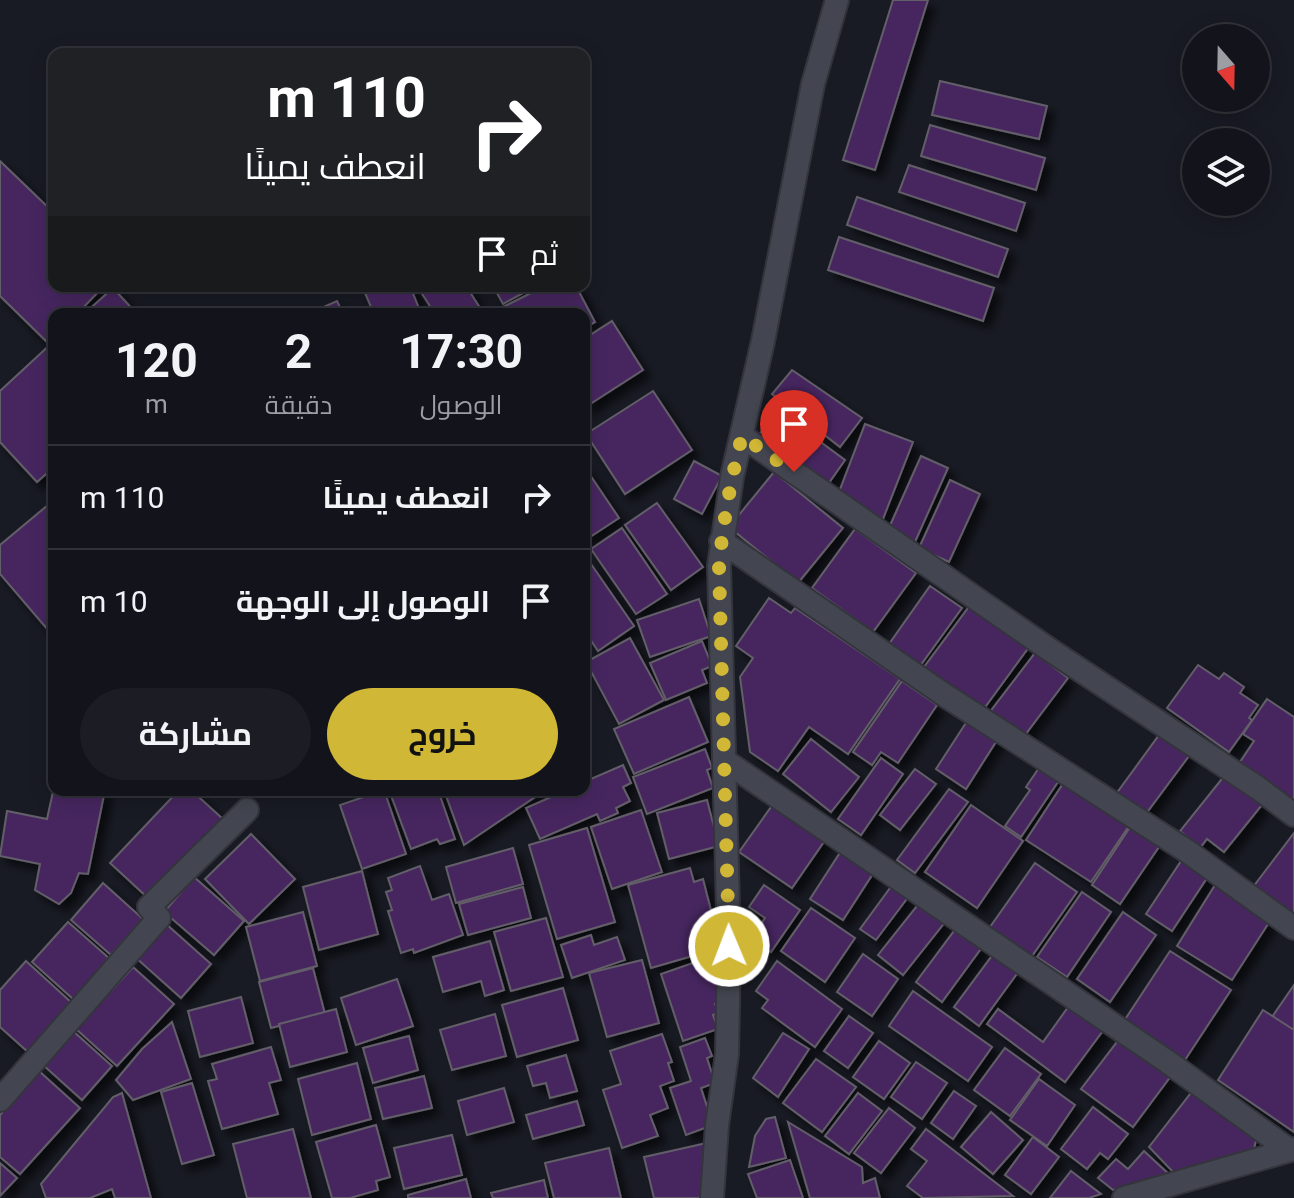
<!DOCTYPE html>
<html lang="ar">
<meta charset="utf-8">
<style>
:root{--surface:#13141b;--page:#1c1d24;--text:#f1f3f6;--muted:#9d9ea3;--line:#32333a;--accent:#d1b736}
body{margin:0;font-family:Roboto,Cairo,sans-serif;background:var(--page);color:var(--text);direction:rtl;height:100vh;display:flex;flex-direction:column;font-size:30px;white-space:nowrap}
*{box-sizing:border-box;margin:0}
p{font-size:26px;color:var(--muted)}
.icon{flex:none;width:44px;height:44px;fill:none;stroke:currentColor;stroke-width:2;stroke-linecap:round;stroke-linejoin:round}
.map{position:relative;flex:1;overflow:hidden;direction:ltr}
.panel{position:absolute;left:48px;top:308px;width:542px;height:488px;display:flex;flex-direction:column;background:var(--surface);border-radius:16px;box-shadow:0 4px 20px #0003,0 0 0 2px var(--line);direction:rtl}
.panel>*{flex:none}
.hud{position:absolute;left:48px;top:48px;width:542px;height:244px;border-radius:16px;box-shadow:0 4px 20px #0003,0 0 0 2px var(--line);direction:rtl;background:#202124;color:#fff;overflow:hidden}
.needle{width:52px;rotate:160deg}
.tools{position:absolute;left:1182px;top:24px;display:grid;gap:16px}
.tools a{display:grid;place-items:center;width:88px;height:88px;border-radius:50%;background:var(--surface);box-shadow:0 4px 20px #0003,0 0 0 2px var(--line);font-size:40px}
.pin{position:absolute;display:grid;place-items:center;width:68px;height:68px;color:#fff;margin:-82px -34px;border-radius:50% 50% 50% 0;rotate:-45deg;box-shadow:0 0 8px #0007}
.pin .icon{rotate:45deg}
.me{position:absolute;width:88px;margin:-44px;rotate:359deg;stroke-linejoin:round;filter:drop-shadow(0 0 6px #0008)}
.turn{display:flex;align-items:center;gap:28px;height:168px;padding:0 32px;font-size:36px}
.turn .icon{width:104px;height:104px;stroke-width:2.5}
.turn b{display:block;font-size:56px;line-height:68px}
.then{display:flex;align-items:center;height:76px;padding:0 32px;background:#0003;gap:16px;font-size:30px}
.eta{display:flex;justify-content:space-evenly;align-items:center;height:136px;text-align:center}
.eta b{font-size:48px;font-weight:700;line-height:56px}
.action{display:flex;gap:16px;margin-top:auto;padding:16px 32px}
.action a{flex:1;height:92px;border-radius:48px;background:var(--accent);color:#111;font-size:32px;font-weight:700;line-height:92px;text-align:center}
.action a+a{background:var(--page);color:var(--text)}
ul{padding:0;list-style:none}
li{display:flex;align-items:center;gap:24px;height:104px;padding:0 32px;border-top:2px solid var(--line)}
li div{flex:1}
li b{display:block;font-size:30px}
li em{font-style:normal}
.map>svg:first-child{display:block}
</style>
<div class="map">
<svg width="1294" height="1198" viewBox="0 0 1294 1198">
<defs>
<filter id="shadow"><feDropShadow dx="7" dy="7" stdDeviation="4" flood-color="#0009"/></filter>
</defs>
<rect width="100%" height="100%" fill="#191b24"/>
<g fill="#462760" stroke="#635e69" stroke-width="2" filter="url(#shadow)">
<polygon points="893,0 928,0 875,170 843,160"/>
<polygon points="940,81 1047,106 1039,139 932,115"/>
<polygon points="930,125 1045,158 1036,190 921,156"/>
<polygon points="0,161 54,213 54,286 104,286 77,314 54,314 54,337 48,343 0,296"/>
<polygon points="909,165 1025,203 1016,231 899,192"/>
<polygon points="857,197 1008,249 998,277 847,225"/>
<polygon points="839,237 994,288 983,321 828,270"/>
<polygon points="362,286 410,286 420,311 414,314 374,314"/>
<polygon points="417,286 466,286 484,314 435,314"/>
<polygon points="493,286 536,286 503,304"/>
<polygon points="545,286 576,286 595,322 584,328 584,314 507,314 503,307"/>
<polygon points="113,288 137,314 84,314"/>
<polygon points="337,301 343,314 308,314"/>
<polygon points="612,321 643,370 584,408 584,339"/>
<polygon points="54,341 54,467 37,482 0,442 0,391"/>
<polygon points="792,370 862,418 840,447 772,394"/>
<polygon points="653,391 692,450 625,494 586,434"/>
<polygon points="777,410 845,460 824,490 756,439"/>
<polygon points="865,424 913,442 883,519 836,500"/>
<polygon points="921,456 948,468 915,542 888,530"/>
<polygon points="694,461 722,476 702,514 674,499"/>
<polygon points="584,466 619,518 584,541"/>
<polygon points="774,472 843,528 798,583 729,527"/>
<polygon points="950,480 980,494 949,562 919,548"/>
<polygon points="54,500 54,637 0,574 0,545"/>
<polygon points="657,503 703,567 671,590 625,525"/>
<polygon points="622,528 667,594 636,614 591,549"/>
<polygon points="855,529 916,573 873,632 812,588"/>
<polygon points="591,564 634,626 598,651 584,630 584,569"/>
<polygon points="930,586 962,608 920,666 889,644"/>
<polygon points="769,598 791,613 795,608 900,679 848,754 809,727 778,771 750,752 740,677 753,658 736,646"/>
<polygon points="699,599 711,636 650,657 637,620"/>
<polygon points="971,604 1029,647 983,710 924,667"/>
<polygon points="630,638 664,700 619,724 586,662"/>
<polygon points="702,641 712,666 702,670 707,683 666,700 650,663"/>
<polygon points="1035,653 1068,678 1022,739 989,713"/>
<polygon points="1198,665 1219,679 1224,673 1244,687 1240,693 1258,705 1249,718 1252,720 1229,752 1167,708"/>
<polygon points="902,681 937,705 898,763 881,752 872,765 853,752"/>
<polygon points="689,697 708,742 634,774 614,729"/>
<polygon points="1267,699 1294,717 1294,797 1291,801 1263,783 1265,779 1240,762 1254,741 1243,734"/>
<polygon points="971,715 1001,734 966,789 936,769"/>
<polygon points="1159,735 1189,756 1145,815 1116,794"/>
<polygon points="811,739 859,777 831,812 783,774"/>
<polygon points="705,749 712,768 707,770 713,788 647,814 633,777"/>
<polygon points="881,758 903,774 861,835 838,819"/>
<polygon points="1043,762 1062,776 1021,837 1005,826 1030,790 1026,787"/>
<polygon points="623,765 631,783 623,787 630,801 616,808 618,813 600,821 597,814 540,839 526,808 567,790 584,790 584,782"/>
<polygon points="915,769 936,784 900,830 880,815"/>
<polygon points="1225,775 1262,805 1224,852 1207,839 1200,848 1180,831"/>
<polygon points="1068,776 1133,820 1091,882 1026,840"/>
<polygon points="54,787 54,790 105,790 88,874 79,873 71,893 59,904 35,890 40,864 0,856 7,811 47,819"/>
<polygon points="949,789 968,802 915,873 897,860"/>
<polygon points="179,790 191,790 223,819 148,898 110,863"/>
<polygon points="384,790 406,854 362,869 340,805"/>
<polygon points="389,790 438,790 455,839 440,844 437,839 411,849"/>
<polygon points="444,790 543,790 544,791 464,845"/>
<polygon points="707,800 719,846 669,859 657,813"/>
<polygon points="776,800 828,836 792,888 739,852"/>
<polygon points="971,805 1023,841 977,908 925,872"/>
<polygon points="641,810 662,872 612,889 591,827"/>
<polygon points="1134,821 1163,841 1120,904 1092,885"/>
<polygon points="587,828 615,922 557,939 529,845"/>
<polygon points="1294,833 1294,918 1253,887"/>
<polygon points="251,834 295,879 249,924 205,879"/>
<polygon points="513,848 523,884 456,903 446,867"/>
<polygon points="843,848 876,869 843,920 810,899"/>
<polygon points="1185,855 1211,872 1172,931 1146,914"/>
<polygon points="1035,863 1077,892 1032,956 990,927"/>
<polygon points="420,866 432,900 449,894 463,935 414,953 413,949 401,953 388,911 392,910 386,892 392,890 388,878"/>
<polygon points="690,868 694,882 703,879 715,926 718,925 721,936 717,938 720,948 651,968 628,885"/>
<polygon points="362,871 378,934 319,950 303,887"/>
<polygon points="194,877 244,921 214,955 164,912"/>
<polygon points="1220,877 1270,921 1232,980 1177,946"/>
<polygon points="103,883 143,919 111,955 71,920"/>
<polygon points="893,884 909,896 876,940 860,929"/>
<polygon points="764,885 800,910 771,952 751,938 765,918 749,907"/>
<polygon points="523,887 531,918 468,935 459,904"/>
<polygon points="1082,892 1111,912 1067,977 1037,957"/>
<polygon points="921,901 946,921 903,975 878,955"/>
<polygon points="811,908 855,938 825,982 781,951"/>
<polygon points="303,912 317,966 260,981 246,927"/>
<polygon points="1123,912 1156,935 1110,1002 1077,979"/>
<polygon points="546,918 563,977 511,991 494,932"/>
<polygon points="68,922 110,959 73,999 32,962"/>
<polygon points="165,923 211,964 181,998 135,957"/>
<polygon points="957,927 983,946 942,1002 916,982"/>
<polygon points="591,935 594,945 617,937 625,960 572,978 561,945"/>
<polygon points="490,941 504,990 485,996 481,981 443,992 433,957"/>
<polygon points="1170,951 1231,990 1185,1060 1124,1021"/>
<polygon points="994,953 1019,971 979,1026 954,1007"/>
<polygon points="863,954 898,979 872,1016 837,992"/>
<polygon points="710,957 724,1001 715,1004 719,1013 713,1015 718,1029 683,1041 661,974"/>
<polygon points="642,960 659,1023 607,1037 589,973"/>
<polygon points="26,961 72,1003 28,1052 0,1027 0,990"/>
<polygon points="777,961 842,1009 815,1047 762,1008 768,1000 756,991"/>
<polygon points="133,967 174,1004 117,1066 76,1029"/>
<polygon points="313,968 325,1014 271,1028 259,982"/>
<polygon points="397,979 413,1026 356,1045 341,998"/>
<polygon points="1294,985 1294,1032 1272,1017"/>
<polygon points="563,988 578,1040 517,1057 502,1005"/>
<polygon points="913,991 992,1047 968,1081 889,1026"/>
<polygon points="241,997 253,1043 200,1057 188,1011"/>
<polygon points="1071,1003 1105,1028 1065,1082 987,1024 998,1009 1043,1042"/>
<polygon points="336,1009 347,1052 290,1067 279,1024"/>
<polygon points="1263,1010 1294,1030 1294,1132 1218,1080"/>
<polygon points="495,1014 506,1056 452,1070 440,1030"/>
<polygon points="849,1016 873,1033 848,1068 824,1051"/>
<polygon points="172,1022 191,1079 133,1100 116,1080 142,1049"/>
<polygon points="73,1031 112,1066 82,1100 43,1065"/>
<polygon points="783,1033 809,1049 778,1097 753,1078"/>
<polygon points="662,1034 672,1062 668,1063 674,1081 660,1086 668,1108 650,1115 658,1136 622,1148 603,1090 621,1084 610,1051"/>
<polygon points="409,1036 418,1070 373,1083 363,1048"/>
<polygon points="705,1038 712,1056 707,1058 715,1083 701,1088 713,1125 686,1135 670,1088 691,1081 680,1047"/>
<polygon points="1120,1038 1171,1076 1133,1127 1081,1089"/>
<polygon points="879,1041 910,1063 884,1099 853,1077"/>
<polygon points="271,1047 281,1080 269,1083 278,1114 222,1129 208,1081 217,1079 212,1064"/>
<polygon points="1005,1048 1041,1074 1010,1116 974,1090"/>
<polygon points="566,1055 577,1091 550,1098 546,1083 533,1086 527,1066"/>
<polygon points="816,1059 856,1087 822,1132 783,1103"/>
<polygon points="916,1062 947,1083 922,1119 891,1097"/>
<polygon points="357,1063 371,1119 312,1135 298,1079"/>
<polygon points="39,1071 80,1108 20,1174 0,1157 0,1115"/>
<polygon points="424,1076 432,1108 383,1119 375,1088"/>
<polygon points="1039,1079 1075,1105 1047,1146 1010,1120"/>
<polygon points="192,1083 214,1155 182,1164 161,1092"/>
<polygon points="504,1088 514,1122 467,1135 458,1101"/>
<polygon points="1194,1089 1257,1136 1252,1158 1173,1172 1149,1147"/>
<polygon points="954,1091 976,1106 953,1139 931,1123"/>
<polygon points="122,1093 151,1198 115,1198 112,1189 90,1198 46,1198 41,1184 113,1097"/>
<polygon points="858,1093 882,1111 849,1154 825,1136"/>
<polygon points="577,1101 584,1125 533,1139 526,1115"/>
<polygon points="1093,1107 1128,1134 1108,1159 1100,1153 1087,1169 1061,1149"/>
<polygon points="889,1108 915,1128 881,1173 854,1153"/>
<polygon points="991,1112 1023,1140 993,1174 961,1147"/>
<polygon points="775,1117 786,1158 749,1167 755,1136 766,1119"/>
<polygon points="788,1122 862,1167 863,1183 875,1178 880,1198 810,1198"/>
<polygon points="376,1125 390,1177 376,1181 378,1190 350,1198 332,1198 316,1142"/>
<polygon points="293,1129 311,1198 247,1198 233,1144"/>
<polygon points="926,1129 1013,1196 923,1198 907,1186 927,1161 911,1149"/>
<polygon points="452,1135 462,1175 404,1189 394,1148"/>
<polygon points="1033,1137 1059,1157 1031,1194 1005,1175"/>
<polygon points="711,1142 708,1198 654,1198 644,1157"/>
<polygon points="609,1148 621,1198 554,1198 545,1163"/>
<polygon points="1144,1151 1172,1177 1113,1190 1098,1178 1116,1159 1128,1169"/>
<polygon points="790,1160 803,1198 757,1198 748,1174"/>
<polygon points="0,1163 17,1178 0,1196"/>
<polygon points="1071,1171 1101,1194 1089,1198 1050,1198"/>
<polygon points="466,1179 471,1198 408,1198 408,1195"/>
<polygon points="544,1180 548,1198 493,1198 491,1193"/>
</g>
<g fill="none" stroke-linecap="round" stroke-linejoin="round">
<g stroke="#34353c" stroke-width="26">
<g id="minor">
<polyline points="742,436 1050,650 1258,788 1294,815"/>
<polyline points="721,541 946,696 1187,851 1294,928"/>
<polyline points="725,761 1168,1062 1289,1150"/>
<polyline points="0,1100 159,918 149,907 247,810"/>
<polyline points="712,1198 717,1125 727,1054 729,946 719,566 732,477 763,341 813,84 837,0"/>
<polyline points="1124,1198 1294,1149"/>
</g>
</g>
<use href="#minor" stroke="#434650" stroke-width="22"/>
</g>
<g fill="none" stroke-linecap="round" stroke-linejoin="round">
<path stroke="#d1b736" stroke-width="14" stroke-dasharray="0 25.2" d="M729 946 719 566C723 522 731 479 742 436L794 472"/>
</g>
</svg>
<div class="tools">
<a><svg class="needle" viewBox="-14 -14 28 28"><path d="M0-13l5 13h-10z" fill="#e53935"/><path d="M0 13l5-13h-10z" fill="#9d9ea3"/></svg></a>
<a><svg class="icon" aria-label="layers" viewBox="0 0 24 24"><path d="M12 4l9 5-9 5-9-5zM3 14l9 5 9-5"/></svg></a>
</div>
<div class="pin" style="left:794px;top:472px;background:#d93025"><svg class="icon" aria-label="arrive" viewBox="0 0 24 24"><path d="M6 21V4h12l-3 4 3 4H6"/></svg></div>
<svg class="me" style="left:729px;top:946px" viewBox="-20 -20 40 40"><circle r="17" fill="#d1b736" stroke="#fff" stroke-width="3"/><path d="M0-11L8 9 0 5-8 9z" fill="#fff"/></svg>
<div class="hud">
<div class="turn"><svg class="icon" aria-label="right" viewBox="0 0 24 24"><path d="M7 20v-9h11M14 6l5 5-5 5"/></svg><div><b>110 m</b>انعطف يمينًا</div></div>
<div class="then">ثم<svg class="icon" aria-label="arrive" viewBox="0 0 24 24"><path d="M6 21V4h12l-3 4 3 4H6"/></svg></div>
</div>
<section class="panel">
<div class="eta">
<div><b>17:30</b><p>الوصول</p></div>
<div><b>2</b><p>دقيقة</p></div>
<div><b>120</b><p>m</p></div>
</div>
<ul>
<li><svg class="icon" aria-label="right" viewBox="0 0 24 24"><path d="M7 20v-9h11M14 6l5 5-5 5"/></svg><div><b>انعطف يمينًا</b></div><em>110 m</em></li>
<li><svg class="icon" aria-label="arrive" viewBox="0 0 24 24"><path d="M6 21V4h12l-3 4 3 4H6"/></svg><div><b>الوصول إلى الوجهة</b></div><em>10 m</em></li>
</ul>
<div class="action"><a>خروج</a><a>مشاركة</a></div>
</section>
</div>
